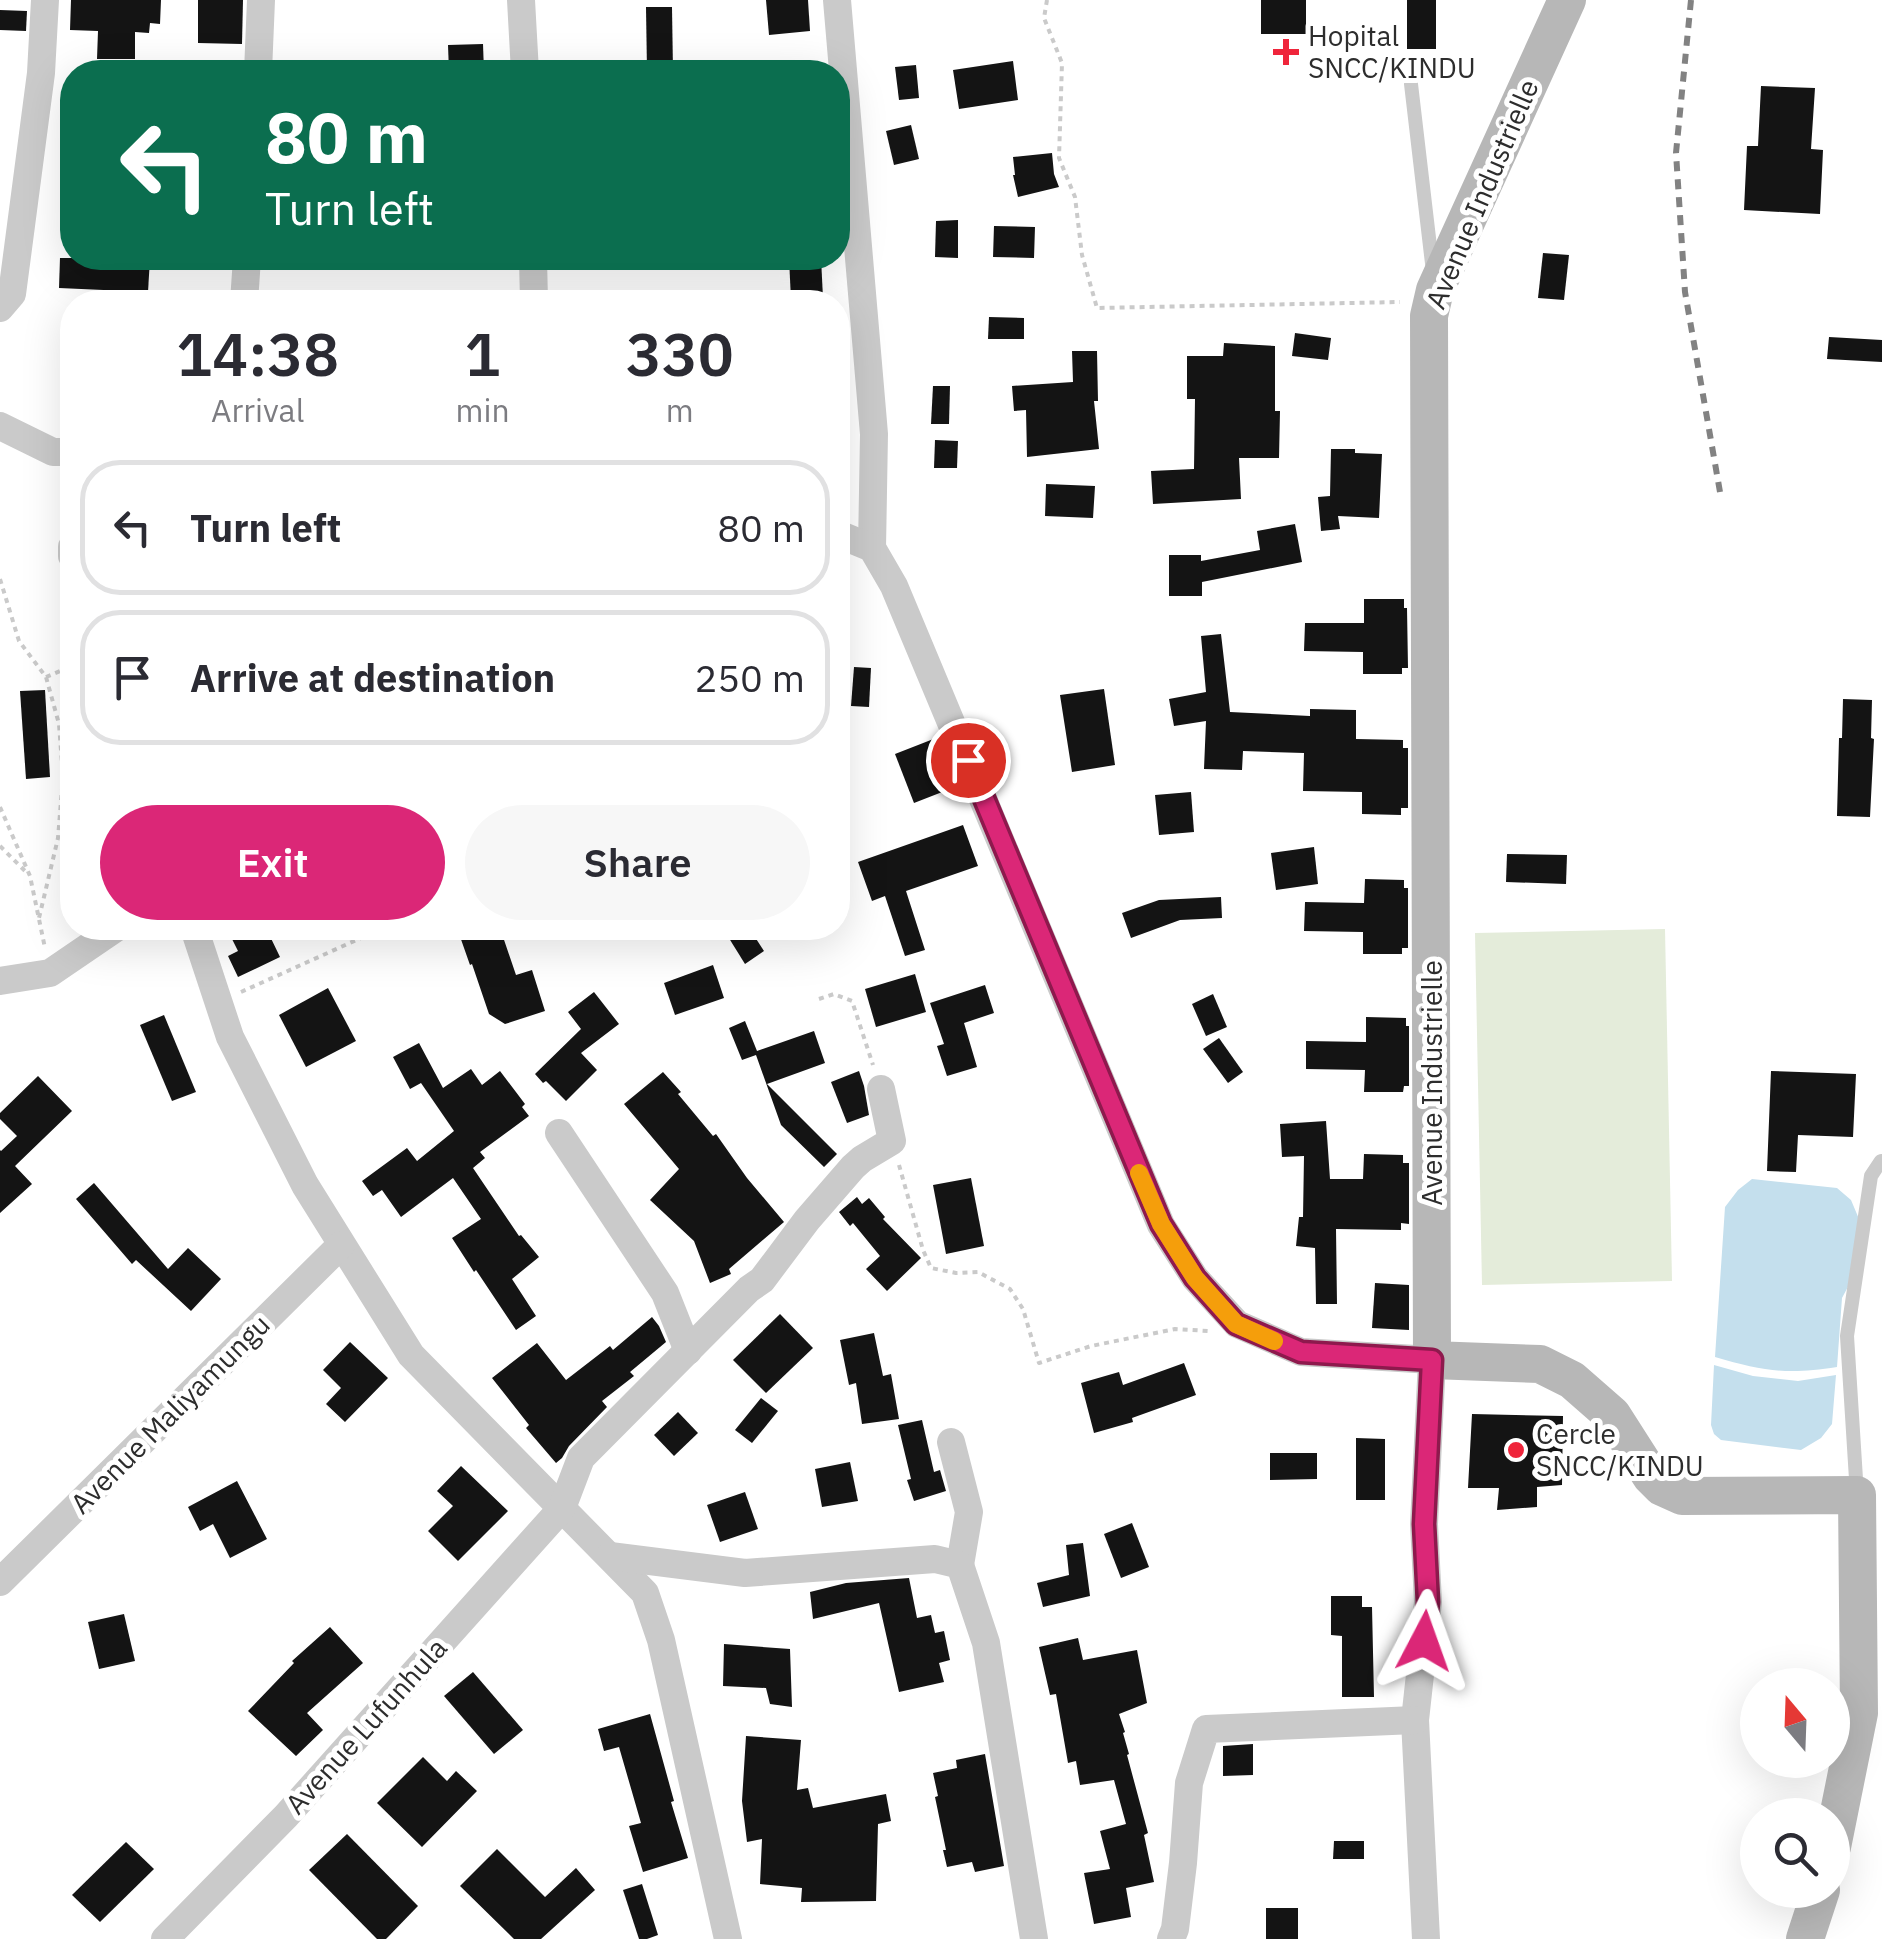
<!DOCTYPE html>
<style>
:root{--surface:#fff;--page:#f7f7f7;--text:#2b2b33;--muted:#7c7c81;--line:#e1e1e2;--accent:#db2777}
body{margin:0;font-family:"IBM Plex Sans",sans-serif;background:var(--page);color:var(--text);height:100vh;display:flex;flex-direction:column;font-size:38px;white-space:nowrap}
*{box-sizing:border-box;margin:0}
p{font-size:32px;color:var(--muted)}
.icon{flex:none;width:55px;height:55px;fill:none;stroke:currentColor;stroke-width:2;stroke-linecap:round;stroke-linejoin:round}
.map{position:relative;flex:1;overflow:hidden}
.drawer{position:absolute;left:60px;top:290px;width:790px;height:650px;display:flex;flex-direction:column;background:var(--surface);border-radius:40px;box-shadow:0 10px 40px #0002}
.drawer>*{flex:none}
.guide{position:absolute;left:60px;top:60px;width:790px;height:210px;border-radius:40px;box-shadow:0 10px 40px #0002;background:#0b6e4f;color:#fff;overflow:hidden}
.needle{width:65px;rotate:341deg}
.tools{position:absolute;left:1740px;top:1668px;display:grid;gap:20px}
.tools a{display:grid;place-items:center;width:110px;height:110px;border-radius:50%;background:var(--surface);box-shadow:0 10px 40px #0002;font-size:50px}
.pin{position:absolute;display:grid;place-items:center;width:85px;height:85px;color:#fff;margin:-42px;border:5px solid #fff;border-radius:50%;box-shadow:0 2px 10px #0007}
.me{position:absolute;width:110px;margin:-55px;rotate:4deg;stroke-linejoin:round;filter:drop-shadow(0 0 8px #0008)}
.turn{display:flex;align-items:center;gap:35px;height:210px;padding:0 40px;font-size:45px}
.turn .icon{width:130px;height:130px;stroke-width:2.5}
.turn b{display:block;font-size:70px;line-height:85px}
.eta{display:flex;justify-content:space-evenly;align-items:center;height:170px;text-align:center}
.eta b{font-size:60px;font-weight:600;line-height:70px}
.cta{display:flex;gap:20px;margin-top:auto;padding:20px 40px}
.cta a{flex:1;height:115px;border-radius:60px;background:var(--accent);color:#fff;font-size:40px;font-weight:600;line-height:115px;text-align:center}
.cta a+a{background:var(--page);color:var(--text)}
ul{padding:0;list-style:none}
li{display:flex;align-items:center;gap:30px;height:135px;margin:0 20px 15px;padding:0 20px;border:5px solid var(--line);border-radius:40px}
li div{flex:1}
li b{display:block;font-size:38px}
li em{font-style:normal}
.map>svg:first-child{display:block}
</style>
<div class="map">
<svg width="1882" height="1939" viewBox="0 0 1882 1939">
<rect width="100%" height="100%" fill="#fff"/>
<polygon fill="#e4ecda" points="1665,929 1672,1281 1482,1285 1475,933"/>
<g fill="#c4dfed">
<path d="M1752 1179 1837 1188 1851 1200 1859 1219 1858 1268 1842 1298 1837 1367C1787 1375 1763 1371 1715 1357L1725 1207 1738 1190Z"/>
<polygon points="1714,1365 1753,1376 1798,1381 1836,1375 1832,1424 1821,1438 1801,1450 1721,1440 1714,1434 1711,1425"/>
</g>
<g fill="#141414">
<polygon points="71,0 161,0 160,24 150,23 149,33 135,32 135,59 97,59 98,31 70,30"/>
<polygon points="198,0 243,0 242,44 198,43"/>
<polygon points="766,0 808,0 810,31 769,35"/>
<rect x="1261" y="0" width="45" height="34"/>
<rect x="1407" y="0" width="29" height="49"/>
<polygon points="646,7 672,7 673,72 647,72"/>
<polygon points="0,10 27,11 26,31 0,30"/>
<polygon points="483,44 484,72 449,72 448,45"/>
<polygon points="1013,61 1018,100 959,109 953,70"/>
<polygon points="916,65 919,98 899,100 895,67"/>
<polygon points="1761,86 1815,88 1811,149 1823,150 1820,214 1744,210 1747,146 1758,146"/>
<polygon points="911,125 919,159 894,165 886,131"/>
<polygon points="1052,153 1054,174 1059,187 1018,197 1013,175 1015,175 1013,157"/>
<polygon points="958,220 958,258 935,257 936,221"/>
<polygon points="994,226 1035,227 1034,258 993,257"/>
<polygon points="1543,253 1569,255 1564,300 1538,298"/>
<polygon points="60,258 150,258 148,292 59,288"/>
<polygon points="789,258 821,258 823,298 791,300"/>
<polygon points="989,317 1024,318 1024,339 988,339"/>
<polygon points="1295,333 1331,338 1328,360 1292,356"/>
<polygon points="1829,337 1882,340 1882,362 1827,359"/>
<polygon points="1224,343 1275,346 1275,411 1280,411 1279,458 1239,458 1241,499 1153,504 1151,471 1194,469 1195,399 1187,399 1187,356 1223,356"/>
<polygon points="1072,351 1097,351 1098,401 1094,401 1099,449 1027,457 1026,410 1014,411 1012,386 1073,382"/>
<polygon points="933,386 950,386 949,424 931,424"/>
<polygon points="935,440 958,441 957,468 934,468"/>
<polygon points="1331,449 1355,449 1355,453 1382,454 1379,518 1338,516 1340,529 1321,531 1318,497 1330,496"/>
<polygon points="1046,484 1095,486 1093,518 1045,516"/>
<polygon points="1295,524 1302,562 1202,582 1202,596 1169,596 1169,555 1201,555 1201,561 1260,550 1257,531"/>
<polygon points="1364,599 1404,599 1404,608 1407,608 1408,668 1402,668 1402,674 1363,674 1363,652 1304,651 1305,623 1364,623"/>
<polygon points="1221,634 1230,712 1310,716 1310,709 1356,710 1356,739 1403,740 1403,748 1408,748 1408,808 1401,808 1401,815 1362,814 1362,792 1303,791 1304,753 1243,751 1242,770 1204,769 1206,721 1174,726 1169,699 1206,692 1201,636"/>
<polygon points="854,667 871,668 869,707 851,706"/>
<polygon points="1104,689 1115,765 1072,772 1060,695"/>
<polygon points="45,690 50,777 26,779 20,691"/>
<polygon points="1843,699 1872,700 1871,738 1874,739 1870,817 1837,816 1839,738 1842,738"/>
<polygon points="936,738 955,787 914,803 895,754"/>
<polygon points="1191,792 1194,832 1159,835 1155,795"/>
<polygon points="963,825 978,866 906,891 925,950 905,956 885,896 872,901 858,862"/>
<polygon points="1314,847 1318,884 1276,890 1271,853"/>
<polygon points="1507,854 1567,855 1566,884 1506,882"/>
<polygon points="1365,879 1404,880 1404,888 1408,888 1408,948 1402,948 1402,954 1363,954 1363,932 1304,931 1305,902 1364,903"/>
<polygon points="1221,897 1222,918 1180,920 1131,938 1122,913 1159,900"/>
<polygon points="247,928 266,928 280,957 238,977 228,956 238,951 230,935"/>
<polygon points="457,928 500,928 516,975 532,970 545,1011 505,1024 489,1014 472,964 470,965"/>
<polygon points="740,928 749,928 764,951 745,964 727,935"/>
<polygon points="713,965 724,998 675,1015 664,983"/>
<polygon points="915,974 926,1012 876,1027 865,989"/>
<polygon points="985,985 994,1013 964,1023 977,1067 947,1076 937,1046 944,1044 930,1003"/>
<polygon points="328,988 356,1041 306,1067 279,1015"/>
<polygon points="594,992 619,1024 581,1053 597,1070 566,1101 546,1081 543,1083 535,1074 581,1029 568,1012"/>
<polygon points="1213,994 1227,1027 1206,1036 1192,1004"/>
<polygon points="164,1015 196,1092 172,1101 140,1025"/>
<polygon points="1366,1017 1406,1018 1406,1026 1409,1026 1409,1086 1404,1086 1403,1092 1364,1092 1365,1070 1306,1069 1306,1041 1366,1042"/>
<polygon points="745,1021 757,1051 814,1031 825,1063 767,1084 837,1154 824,1167 781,1125 756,1055 742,1060 729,1028"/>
<polygon points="1219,1038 1243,1072 1228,1083 1203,1049"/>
<polygon points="419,1043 443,1088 471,1069 482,1085 500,1071 525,1104 522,1107 529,1116 480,1152 485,1158 473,1168 519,1236 521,1235 539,1257 512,1279 536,1316 516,1330 476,1270 474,1272 452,1238 481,1219 453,1178 401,1217 382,1190 373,1196 362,1181 407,1148 417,1161 454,1131 421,1083 410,1089 393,1057"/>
<polygon points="859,1071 864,1086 869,1115 847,1123 831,1082"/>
<polygon points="1771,1071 1856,1074 1853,1137 1798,1135 1796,1172 1767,1171"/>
<polygon points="663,1072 681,1092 678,1094 713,1136 716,1134 747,1178 784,1222 729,1269 731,1274 710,1283 694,1241 650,1200 679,1169 624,1104"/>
<polygon points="38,1076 72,1111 15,1166 32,1184 0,1213 0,1150 1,1151 17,1136 0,1119 0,1113"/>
<polygon points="1326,1121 1330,1179 1363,1179 1364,1154 1403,1155 1403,1163 1409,1163 1409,1224 1401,1223 1401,1230 1336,1229 1337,1304 1316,1304 1315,1248 1296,1246 1299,1217 1303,1217 1304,1156 1282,1157 1280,1124"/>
<polygon points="971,1178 984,1246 946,1254 933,1185"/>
<polygon points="94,1183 168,1269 188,1248 221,1279 191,1311 136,1260 132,1264 76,1199"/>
<polygon points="857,1197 862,1204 869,1198 885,1217 883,1219 921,1258 887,1291 866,1269 880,1256 853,1223 850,1226 839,1212"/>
<polygon points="1375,1283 1409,1285 1409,1330 1372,1328"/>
<polygon points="780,1314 813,1348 766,1393 733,1360"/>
<polygon points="652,1317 659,1326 666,1342 630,1372 634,1376 602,1401 607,1407 569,1446 562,1458 556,1463 526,1428 529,1425 492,1378 537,1343 566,1380 610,1346 613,1350"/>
<polygon points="874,1333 883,1376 891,1374 899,1419 862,1424 856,1383 849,1385 840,1340"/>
<polygon points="350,1342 388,1378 345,1422 326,1404 341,1388 323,1370"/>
<polygon points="1184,1363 1196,1395 1132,1418 1133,1422 1094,1433 1081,1383 1119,1372 1123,1385"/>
<polygon points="761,1398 778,1411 752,1443 735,1430"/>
<polygon points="678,1412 698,1433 674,1456 654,1435"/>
<polygon points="1472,1414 1563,1416 1562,1485 1537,1487 1537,1507 1497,1510 1499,1488 1468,1488"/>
<polygon points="922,1420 934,1472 940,1470 946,1491 914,1501 907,1480 911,1479 898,1425"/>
<polygon points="1356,1438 1385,1439 1385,1500 1356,1500"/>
<polygon points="1270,1453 1317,1453 1317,1479 1270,1480"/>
<polygon points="850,1462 858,1501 822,1507 815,1469"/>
<polygon points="461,1466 508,1511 458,1561 428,1531 453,1506 437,1491"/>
<polygon points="237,1481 267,1539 230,1558 213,1524 200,1531 188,1507"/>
<polygon points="745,1492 758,1529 720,1542 707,1505"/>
<polygon points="1132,1523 1149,1567 1121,1578 1104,1534"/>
<polygon points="1083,1543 1090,1596 1043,1607 1037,1583 1069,1575 1066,1545"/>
<polygon points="909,1578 917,1618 931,1615 935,1633 944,1631 950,1660 939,1663 944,1682 899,1692 879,1603 813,1619 810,1592 846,1583"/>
<polygon points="1331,1596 1362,1596 1362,1607 1372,1607 1374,1697 1342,1697 1342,1636 1331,1635"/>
<polygon points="124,1614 135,1661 99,1669 88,1622"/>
<polygon points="330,1627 363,1663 307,1713 323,1730 296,1756 248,1711 294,1663 292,1661"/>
<polygon points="1078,1638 1083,1660 1137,1650 1147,1703 1119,1714 1125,1732 1123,1733 1129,1754 1127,1755 1148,1833 1144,1835 1154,1882 1126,1888 1131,1917 1094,1924 1084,1873 1110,1869 1100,1831 1126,1824 1114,1780 1080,1785 1076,1761 1068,1763 1056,1694 1050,1695 1039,1647"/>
<polygon points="724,1644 790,1649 792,1707 770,1704 766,1688 723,1686"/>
<polygon points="473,1672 523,1730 494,1754 444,1696"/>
<polygon points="650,1714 674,1801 671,1802 688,1858 643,1872 629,1826 641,1823 619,1747 604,1751 598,1729"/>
<polygon points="746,1736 801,1740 797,1790 808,1788 813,1808 886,1794 891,1821 878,1824 876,1901 801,1902 802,1888 760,1884 762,1839 747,1842 742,1801"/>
<polygon points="1253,1744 1253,1775 1223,1776 1223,1746"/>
<polygon points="985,1754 1004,1866 975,1872 972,1862 947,1867 943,1850 946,1850 935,1797 938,1796 933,1773 957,1768 956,1760"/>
<polygon points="423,1757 447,1781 456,1771 477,1791 422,1847 377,1803"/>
<polygon points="347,1834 418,1906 386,1939 377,1939 309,1870"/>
<polygon points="1334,1841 1364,1841 1364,1859 1333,1859"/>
<polygon points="126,1842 154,1869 100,1922 72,1895"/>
<polygon points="497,1849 545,1897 576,1868 595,1890 541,1939 514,1939 460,1886"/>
<polygon points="642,1884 658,1935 647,1939 639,1939 623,1890"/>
<rect x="1266" y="1908" width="32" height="31"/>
</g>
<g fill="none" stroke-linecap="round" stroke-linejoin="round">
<g stroke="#cacaca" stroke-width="4" stroke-dasharray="5 5" stroke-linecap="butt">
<polyline points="1047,0 1044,18 1062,63 1059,158 1075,197 1082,255 1097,308 1400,302"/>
<polyline points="0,579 19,641 46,677 59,724 63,777 58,838 39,918"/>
<polyline points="46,677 72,666"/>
<polyline points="0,807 30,876 45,948"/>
<polyline points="0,846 27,873"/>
<polyline points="241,992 383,928"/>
<polyline points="819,999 834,994 852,1001 873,1065"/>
<polyline points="899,1165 923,1250 931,1268 956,1273 978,1272 1010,1289 1023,1309 1039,1363 1091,1346 1175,1329 1208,1331"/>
</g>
<g stroke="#cacaca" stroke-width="14">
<polyline points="1411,84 1433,272"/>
<polyline points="1857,1495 1847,1336 1871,1176 1881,1161"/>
</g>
<g stroke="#cacaca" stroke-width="28">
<polyline points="521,0 525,72"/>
<polyline points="837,0 874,434 872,548"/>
<polyline points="258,72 261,0"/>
<polyline points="533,258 534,302"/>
<polyline points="244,302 247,258"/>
<polyline points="0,308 12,294 41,73 45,0"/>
<polyline points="0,426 53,452 72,452"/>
<polyline points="838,534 872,548 894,586 1161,1225 1195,1278 1237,1324 1301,1352 1432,1360 1424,1524 1428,1602 1415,1720 1426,1939"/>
<polyline points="72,547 72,556"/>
<polyline points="194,928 230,1037 305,1185 411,1355 645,1593 661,1640 728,1939"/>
<polyline points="0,981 50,973 116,928"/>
<polyline points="559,1133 665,1293 688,1351"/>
<polyline points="951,1442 969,1512 960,1565"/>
<polyline points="610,1556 745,1573 935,1559 960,1565 986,1643 1034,1939"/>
<polyline points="0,1582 341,1245"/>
<polyline points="165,1939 286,1816 562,1508 581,1458 749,1289 762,1280 807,1220 853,1167 862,1159 892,1141 881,1089"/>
<polyline points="1171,1939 1175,1929 1183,1863 1189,1783 1206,1729 1415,1720"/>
</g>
<g stroke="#b7b7b7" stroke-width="38">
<polyline points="1567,0 1435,290 1429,316 1432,1360 1540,1364 1572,1380 1612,1415 1651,1476 1662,1487 1682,1496 1857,1495 1859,1713 1832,1847"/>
<polyline points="1805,1939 1821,1890"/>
</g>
<polyline stroke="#828282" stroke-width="6" stroke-dasharray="10 8" stroke-linecap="butt" points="1691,0 1676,153 1685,292 1720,492"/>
</g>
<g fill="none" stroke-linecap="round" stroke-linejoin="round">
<g stroke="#8e194d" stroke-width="25">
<polyline id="route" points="968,760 1161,1224 1195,1278 1236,1324 1301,1352 1432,1360 1424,1524 1428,1602 1424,1641"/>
</g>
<use href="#route" stroke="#db2777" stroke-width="18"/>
<polyline stroke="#f59e0b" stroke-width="18" points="1139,1173 1161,1224 1195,1278 1236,1324 1274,1341"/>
</g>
<g fill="#ef253b" stroke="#fff" stroke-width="4">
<path d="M1281 37h10v10h10v10h-10v10h-10v-10h-10v-10h10z"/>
<circle cx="1516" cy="1450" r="10"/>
</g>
<g text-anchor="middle" stroke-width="10" stroke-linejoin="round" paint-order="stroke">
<g font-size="28" fill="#2d2d2d" stroke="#fff" text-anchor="start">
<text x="1308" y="46">Hopital<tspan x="1308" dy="32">SNCC/KINDU</tspan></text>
<text x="1536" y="1444">Cercle<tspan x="1536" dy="32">SNCC/KINDU</tspan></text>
</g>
<g font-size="28" fill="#2d2d2d" stroke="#fff">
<text transform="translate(1482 194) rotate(-67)" y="10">Avenue Industrielle</text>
<text transform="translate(1432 1083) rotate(-90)" y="10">Avenue Industrielle</text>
<text transform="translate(170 1414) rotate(-45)" y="10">Avenue Maliyamungu</text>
<text transform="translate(366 1726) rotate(-48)" y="10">Avenue Lufunhula</text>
</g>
</g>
</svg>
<div class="tools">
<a><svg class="needle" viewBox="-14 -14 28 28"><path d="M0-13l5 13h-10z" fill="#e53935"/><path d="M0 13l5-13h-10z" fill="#7c7c81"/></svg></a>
<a><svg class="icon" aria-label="search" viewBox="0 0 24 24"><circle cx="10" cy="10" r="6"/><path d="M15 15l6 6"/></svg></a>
</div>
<div class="pin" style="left:968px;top:760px;background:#d93025"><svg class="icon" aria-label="arrive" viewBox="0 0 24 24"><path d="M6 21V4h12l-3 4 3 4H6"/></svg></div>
<svg class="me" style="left:1424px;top:1641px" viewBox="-20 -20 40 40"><path d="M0-17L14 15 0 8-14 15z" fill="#db2777" stroke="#fff" stroke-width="4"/></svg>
<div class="guide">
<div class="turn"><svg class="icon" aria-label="left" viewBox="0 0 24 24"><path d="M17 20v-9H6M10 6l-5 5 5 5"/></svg><div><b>80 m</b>Turn left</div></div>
</div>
<section class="drawer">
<div class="eta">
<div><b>14:38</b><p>Arrival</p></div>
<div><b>1</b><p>min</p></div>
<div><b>330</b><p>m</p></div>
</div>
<ul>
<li><svg class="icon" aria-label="left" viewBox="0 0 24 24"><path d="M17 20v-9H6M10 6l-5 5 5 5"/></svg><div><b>Turn left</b></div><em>80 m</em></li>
<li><svg class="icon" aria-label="arrive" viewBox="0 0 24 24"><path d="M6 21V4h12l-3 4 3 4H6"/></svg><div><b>Arrive at destination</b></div><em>250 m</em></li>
</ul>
<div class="cta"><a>Exit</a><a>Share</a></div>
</section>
</div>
